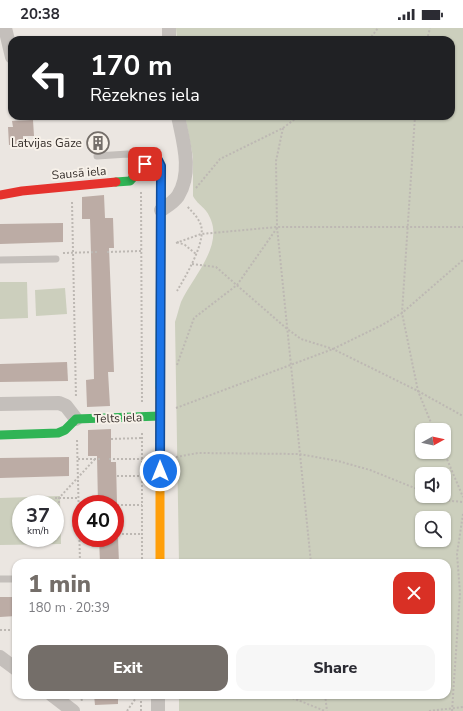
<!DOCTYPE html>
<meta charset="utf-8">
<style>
:root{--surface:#fff;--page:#f7f7f7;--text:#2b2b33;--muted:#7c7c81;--accent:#746e69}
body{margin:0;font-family:"Nunito Sans",sans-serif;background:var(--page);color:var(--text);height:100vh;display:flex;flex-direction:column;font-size:15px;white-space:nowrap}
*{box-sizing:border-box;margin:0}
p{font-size:13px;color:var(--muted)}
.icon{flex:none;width:22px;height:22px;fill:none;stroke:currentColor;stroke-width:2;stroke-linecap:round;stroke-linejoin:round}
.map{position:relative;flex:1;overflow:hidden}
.details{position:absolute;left:12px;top:531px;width:439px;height:140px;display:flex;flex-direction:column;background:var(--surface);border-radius:12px;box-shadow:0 1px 3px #0004}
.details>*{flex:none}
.banner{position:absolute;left:8px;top:8px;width:447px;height:84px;border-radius:12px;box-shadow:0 1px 3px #0004;background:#202124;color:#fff;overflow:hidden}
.needle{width:26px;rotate:82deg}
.buttons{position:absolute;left:415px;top:395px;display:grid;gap:8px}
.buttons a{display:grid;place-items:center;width:36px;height:36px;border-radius:8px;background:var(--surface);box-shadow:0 1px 3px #0004;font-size:20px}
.speed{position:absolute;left:12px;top:467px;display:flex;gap:8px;font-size:20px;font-weight:700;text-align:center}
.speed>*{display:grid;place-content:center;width:52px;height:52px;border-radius:50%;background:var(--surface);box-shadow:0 1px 3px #0004;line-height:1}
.speed small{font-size:10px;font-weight:400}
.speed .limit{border:6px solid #d22;background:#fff;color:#111}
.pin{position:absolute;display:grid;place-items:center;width:34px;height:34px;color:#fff;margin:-17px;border-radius:8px;box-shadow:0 2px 6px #0006}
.me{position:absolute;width:44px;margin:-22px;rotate:0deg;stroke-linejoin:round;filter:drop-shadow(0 0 3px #0008)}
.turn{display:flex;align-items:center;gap:14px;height:84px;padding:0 16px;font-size:18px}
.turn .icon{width:52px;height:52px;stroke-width:2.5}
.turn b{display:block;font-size:28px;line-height:34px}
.round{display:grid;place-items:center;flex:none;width:42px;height:42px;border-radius:12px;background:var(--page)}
.summary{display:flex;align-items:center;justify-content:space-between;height:68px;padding:0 16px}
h1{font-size:24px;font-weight:800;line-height:30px;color:var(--accent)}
.button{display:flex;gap:8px;margin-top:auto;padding:8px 16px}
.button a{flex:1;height:46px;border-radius:12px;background:var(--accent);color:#fff;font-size:16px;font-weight:800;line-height:46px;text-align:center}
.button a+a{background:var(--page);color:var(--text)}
.status{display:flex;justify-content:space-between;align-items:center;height:28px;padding:0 20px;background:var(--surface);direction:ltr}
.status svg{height:11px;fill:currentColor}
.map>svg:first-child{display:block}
</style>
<div class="status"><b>20:38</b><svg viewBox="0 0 49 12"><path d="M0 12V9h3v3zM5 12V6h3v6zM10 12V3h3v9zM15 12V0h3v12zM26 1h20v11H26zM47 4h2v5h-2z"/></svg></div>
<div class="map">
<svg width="463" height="683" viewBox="0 0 463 683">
<rect width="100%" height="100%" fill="#ebe6e1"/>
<g fill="#cccfbd" fill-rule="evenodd">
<path d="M176 0H463V683H179V667H447V535H179L175 294C177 288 179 280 181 274 192 250 222 220 211 192 206 178 199 179 193 168V129L185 88H451V12H177ZM422 402H444V424H422ZM422 446H444V468H422ZM422 490H444V512H422Z"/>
<polygon points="0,254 27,254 28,290 0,291"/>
<polygon points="65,260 67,286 36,288 35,262"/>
<path d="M60 468 61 516 0 517V470ZM21 476H55V510H21Z"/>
</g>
<g fill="#bcaca5">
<polygon points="33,92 34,108 23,108 23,117 9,117 8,99 13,99 12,93"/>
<circle cx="98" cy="116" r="8"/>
<polygon points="104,167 105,190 113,190 114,220 109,220 114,344 108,344 110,378 87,379 86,352 94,351 91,226 90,191 82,191 82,169"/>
<polygon points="63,195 63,214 0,216 0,196"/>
<polygon points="67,334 68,353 0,354 0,336"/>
<polygon points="111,401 111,434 116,434 117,476 98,476 97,428 88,428 88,402"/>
<polygon points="69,429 69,448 0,450 0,430"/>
<polygon points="99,510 118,510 119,535 100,535"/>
<polygon points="0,569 16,569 16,588 0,589"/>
<polygon points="94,667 118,667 118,676 95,677"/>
</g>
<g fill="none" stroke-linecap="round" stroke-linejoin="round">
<g stroke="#bdb8b3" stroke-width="2" stroke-dasharray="2 2" stroke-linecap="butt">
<polyline points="369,12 378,0"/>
<polyline points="427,12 430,0"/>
<polyline points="415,88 402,285 418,363 434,402"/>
<polyline points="283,100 276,133 277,199 311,535"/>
<polyline points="196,160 220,131 283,100 299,88"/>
<polyline points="141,164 142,374"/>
<polyline points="72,174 76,370"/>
<polyline points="177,214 185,217 196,226"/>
<polyline points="176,215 201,206 277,199 463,199"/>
<polyline points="107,224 141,223"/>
<polyline points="63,225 98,224"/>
<polyline points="192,236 216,239 286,300 301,311 333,321 418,363 463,388"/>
<path d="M177 263C185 249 210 209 199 193 196 187 191 183 187 178"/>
<polyline points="177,337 194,290 237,257 277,200"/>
<polyline points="176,380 333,321 382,297 402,285 463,232"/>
<polyline points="111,411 142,410"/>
<polyline points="77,412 80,535"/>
<polyline points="444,424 463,469"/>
<polyline points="176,429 198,425 299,426 338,433 370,442 422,463"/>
<polyline points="78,431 101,431"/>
<polyline points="109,431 142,431"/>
<polyline points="117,448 141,448"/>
<polyline points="433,468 442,472 463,474"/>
<polyline points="55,470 78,470"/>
<polyline points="59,475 59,470 95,431"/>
<polyline points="117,477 142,477"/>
<polyline points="118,506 142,506"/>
<polyline points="119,535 142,534"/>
<polyline points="142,535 142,404"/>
<polyline points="0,602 16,602"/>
<polyline points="81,667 82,674"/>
<polyline points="285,667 325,683"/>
<polyline points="325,667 327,683"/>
<polyline points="127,683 138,667"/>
<polyline points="141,683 141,667"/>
<polyline points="429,683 463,679"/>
<polyline points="452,683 460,565 457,526 463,486"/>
</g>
<g stroke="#c4bfbb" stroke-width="7">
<polyline points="97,128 128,126 147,129"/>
<polyline points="0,232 56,231"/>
<polyline points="0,551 16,551"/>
</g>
<g stroke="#c4bfbb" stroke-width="14">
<polyline points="5,0 12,29"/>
<polyline points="169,0 169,12"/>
<path d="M161 182C167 178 174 174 178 168 193 144 183 113 178 88"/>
<polyline points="0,376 59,375 66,378 76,391"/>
<polyline points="0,629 16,641"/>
<polyline points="52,667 73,683"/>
<polyline points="158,683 158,667"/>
</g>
<g stroke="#30b455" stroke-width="9">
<polyline points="116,154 130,153 151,129 158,132 161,139 160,360"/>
<polyline points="0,407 58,405 65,402 76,391 160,388"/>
</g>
<polyline stroke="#ff9f0a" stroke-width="9" points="160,535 160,360"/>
<polyline stroke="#e5322d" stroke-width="9" points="0,167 22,163 116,154"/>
</g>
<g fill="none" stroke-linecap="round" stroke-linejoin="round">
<g stroke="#114b97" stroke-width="10">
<polyline id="route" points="145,136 151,129 158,132 161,138 160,443"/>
</g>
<use href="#route" stroke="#1a73e8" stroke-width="7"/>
</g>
<defs>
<g id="building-ring" transform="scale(1.15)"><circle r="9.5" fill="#f7f1e9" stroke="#746e69" stroke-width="1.5"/><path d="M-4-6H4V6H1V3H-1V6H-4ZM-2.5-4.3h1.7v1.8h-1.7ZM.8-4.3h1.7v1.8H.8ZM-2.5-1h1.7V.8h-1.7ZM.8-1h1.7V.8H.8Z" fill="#746e69"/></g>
</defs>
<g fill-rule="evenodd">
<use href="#building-ring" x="98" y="115"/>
</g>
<g text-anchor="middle" stroke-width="4" stroke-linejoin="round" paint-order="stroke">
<g font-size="12" fill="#342d29" stroke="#f7f1e9" text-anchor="end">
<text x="82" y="119">Latvijas Gāze</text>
</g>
<g font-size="12" fill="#342d29" stroke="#f7f1e9">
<text transform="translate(79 145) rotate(-5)" y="4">Sausā iela</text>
<text transform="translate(118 390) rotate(-2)" y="4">Telts iela</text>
</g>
</g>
</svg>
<div class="buttons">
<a><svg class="needle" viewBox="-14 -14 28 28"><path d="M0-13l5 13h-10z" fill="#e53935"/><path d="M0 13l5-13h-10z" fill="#7c7c81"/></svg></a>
<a><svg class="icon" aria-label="sound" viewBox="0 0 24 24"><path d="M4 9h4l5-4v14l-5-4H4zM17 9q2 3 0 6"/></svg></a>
<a><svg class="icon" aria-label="search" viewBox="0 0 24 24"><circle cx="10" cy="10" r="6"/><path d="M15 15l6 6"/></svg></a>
</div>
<div class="speed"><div>37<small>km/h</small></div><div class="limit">40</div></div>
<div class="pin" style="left:145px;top:136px;background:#d93025"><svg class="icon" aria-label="arrive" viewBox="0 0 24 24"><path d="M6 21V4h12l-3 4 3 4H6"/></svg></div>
<svg class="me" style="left:160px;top:443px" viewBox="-20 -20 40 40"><circle r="17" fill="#1a73e8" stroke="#fff" stroke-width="3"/><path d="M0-11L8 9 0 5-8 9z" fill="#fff"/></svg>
<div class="banner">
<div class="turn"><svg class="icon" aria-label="left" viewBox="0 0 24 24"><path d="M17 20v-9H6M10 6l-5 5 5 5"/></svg><div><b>170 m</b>Rēzeknes iela</div></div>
</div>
<section class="details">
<div class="summary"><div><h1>1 min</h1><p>180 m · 20:39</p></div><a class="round" style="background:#d93025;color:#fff"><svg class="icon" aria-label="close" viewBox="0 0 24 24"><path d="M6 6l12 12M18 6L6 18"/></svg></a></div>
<div class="button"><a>Exit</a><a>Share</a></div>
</section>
</div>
